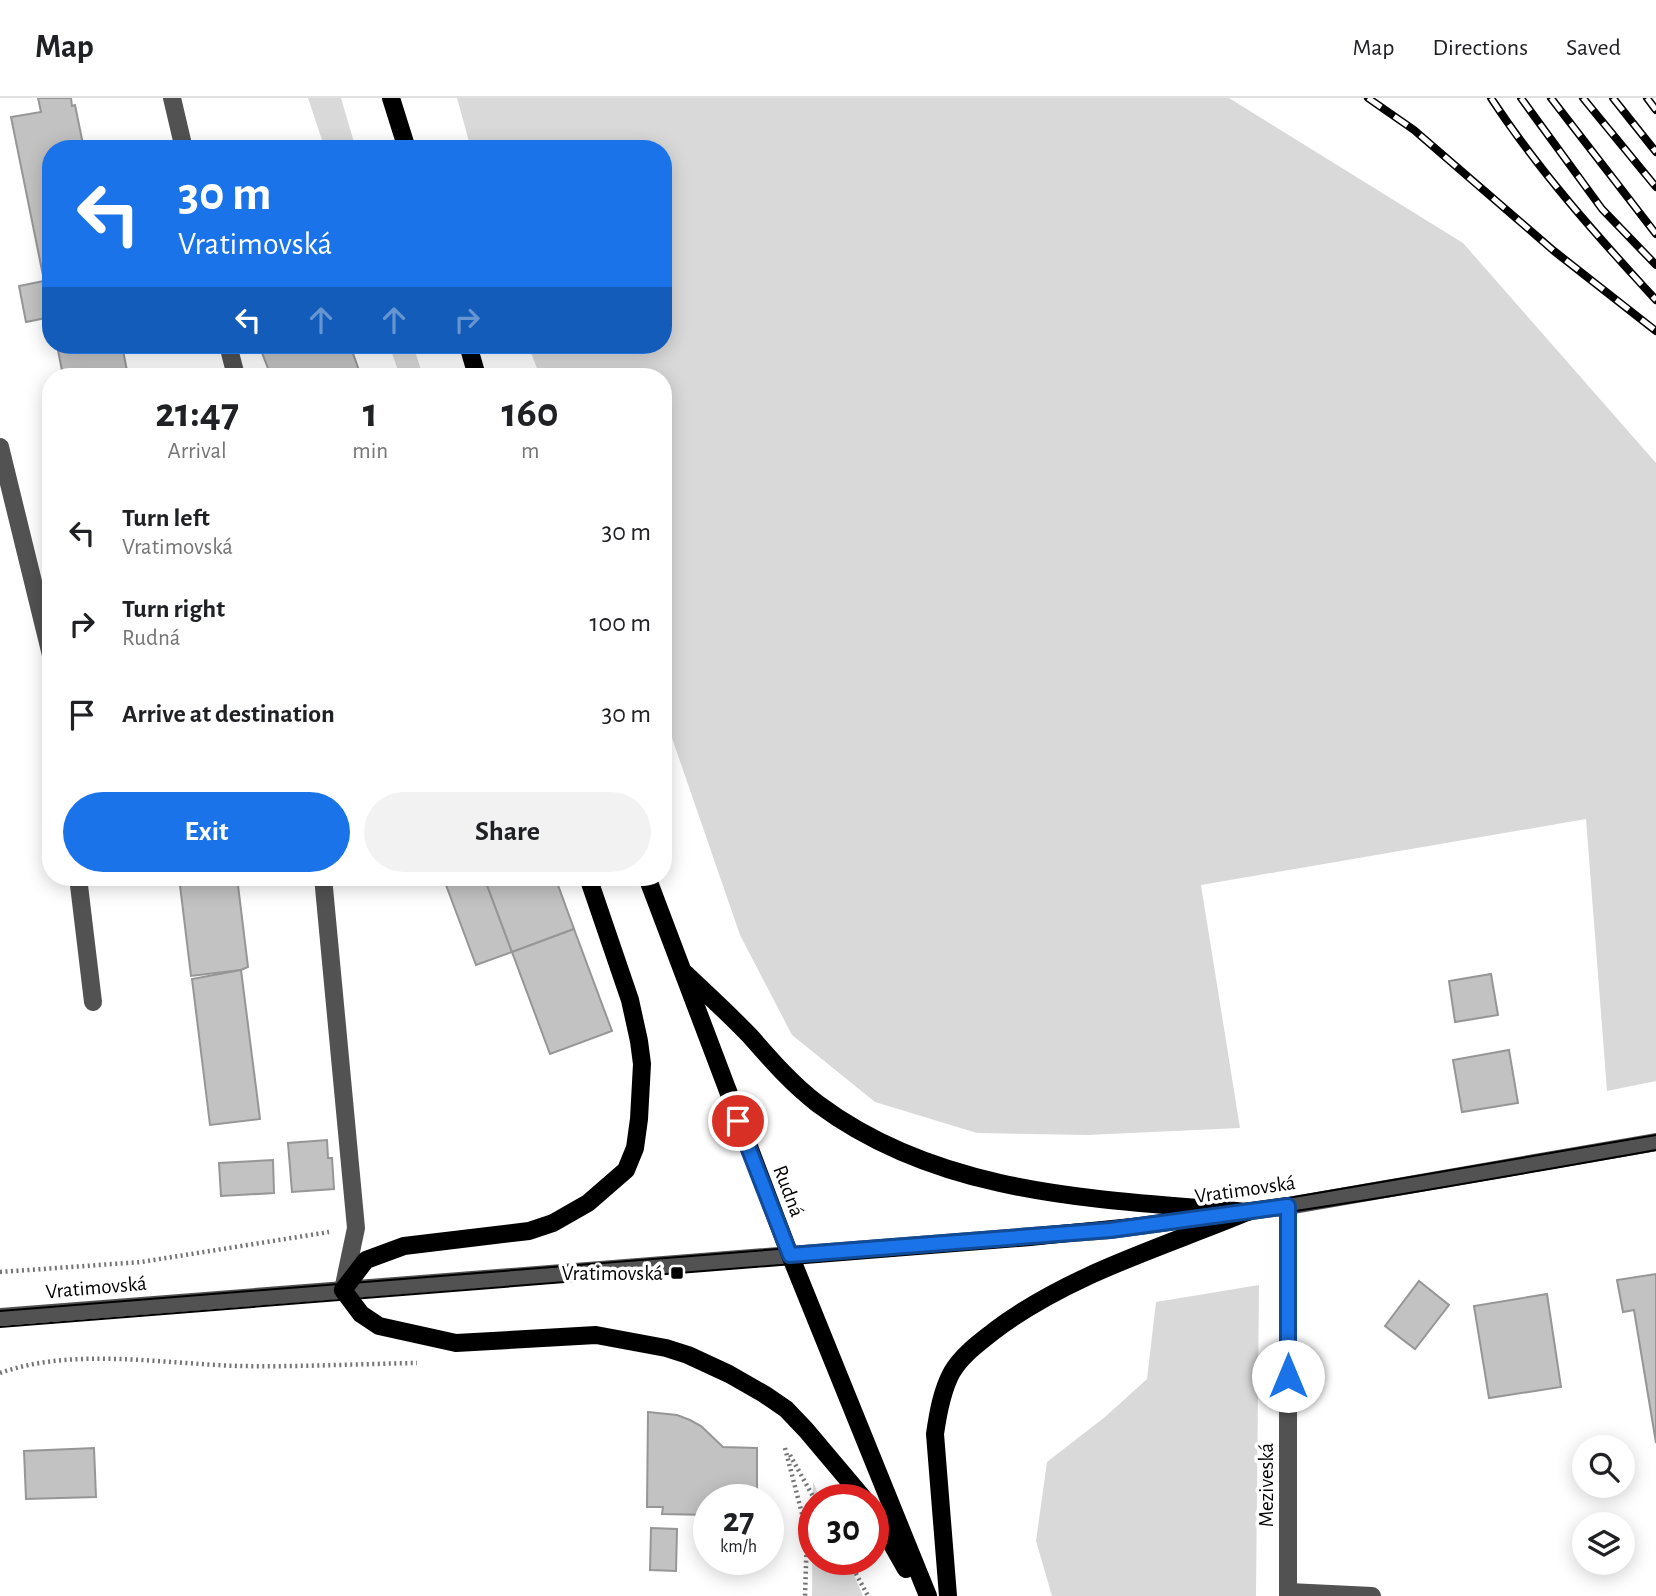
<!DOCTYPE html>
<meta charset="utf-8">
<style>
:root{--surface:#fff;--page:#f2f2f2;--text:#202124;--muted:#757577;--line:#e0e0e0;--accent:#1a73e8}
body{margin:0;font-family:"Alegreya Sans",sans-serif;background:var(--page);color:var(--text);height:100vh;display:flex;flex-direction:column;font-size:26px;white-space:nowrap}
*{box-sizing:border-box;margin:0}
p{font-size:23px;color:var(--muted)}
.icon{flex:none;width:38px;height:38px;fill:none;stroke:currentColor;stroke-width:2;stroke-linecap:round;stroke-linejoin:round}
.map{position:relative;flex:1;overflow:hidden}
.details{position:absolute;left:42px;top:270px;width:630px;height:518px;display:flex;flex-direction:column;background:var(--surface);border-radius:28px;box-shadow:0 4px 18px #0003}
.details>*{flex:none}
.guide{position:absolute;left:42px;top:42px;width:630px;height:214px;border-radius:28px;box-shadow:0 4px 18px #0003;background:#1a73e8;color:#fff;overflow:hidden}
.controls{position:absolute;left:1572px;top:1337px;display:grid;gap:14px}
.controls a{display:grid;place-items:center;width:63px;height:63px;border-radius:50%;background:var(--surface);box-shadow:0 4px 18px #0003;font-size:35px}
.speed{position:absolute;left:693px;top:1386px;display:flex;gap:14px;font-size:35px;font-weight:700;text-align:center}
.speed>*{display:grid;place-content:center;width:91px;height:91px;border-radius:50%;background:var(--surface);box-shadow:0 4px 18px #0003;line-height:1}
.speed small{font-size:18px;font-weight:400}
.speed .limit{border:10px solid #d22;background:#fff;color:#111}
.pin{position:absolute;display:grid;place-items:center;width:60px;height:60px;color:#fff;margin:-30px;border:4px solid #fff;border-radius:50%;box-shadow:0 2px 7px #0007}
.me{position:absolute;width:77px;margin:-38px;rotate:0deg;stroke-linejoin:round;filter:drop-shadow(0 0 5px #0008)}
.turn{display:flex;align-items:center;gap:24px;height:147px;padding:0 21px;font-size:32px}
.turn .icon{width:91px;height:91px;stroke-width:2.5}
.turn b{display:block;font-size:49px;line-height:60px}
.lanes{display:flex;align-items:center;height:66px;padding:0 21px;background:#0003;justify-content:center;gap:35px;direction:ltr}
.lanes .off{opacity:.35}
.eta{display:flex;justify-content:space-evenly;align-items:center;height:119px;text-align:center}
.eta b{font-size:42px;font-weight:700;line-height:49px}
.primary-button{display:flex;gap:14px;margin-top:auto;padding:14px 21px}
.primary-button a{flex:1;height:80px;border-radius:42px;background:var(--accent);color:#fff;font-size:28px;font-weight:700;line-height:80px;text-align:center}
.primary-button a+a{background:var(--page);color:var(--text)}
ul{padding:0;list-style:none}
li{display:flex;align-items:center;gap:21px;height:91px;padding:0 21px}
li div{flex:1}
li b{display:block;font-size:26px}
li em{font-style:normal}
header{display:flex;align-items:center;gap:42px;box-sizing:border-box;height:98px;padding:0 35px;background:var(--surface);border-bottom:2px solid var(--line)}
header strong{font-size:33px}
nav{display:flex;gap:38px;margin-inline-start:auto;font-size:24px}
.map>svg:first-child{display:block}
</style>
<header>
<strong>Map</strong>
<nav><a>Map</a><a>Directions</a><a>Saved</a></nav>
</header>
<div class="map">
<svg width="1656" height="1498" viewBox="0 0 1656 1498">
<rect width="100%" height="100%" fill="#fff"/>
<g fill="#d9d9d9">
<polygon points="308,0 341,0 356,51 325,51"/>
<polygon points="457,0 1229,0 1463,145 1656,365 1656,983 1607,993 1586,721 1201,787 1240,1030 1087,1037 977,1035 875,1004 792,937 740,837 663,614 663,278 540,278 528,247 663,247 663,51 471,51"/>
<polygon points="389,247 413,247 423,278 400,278"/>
<polygon points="1259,1187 1256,1498 1052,1498 1036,1443 1047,1364 1105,1319 1147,1281 1156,1204"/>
<polygon points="813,1384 821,1402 814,1402 814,1461 847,1461 863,1498 812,1498"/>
</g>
<g fill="#c2c2c2" stroke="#969696" stroke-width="2">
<polygon points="38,0 71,0 72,8 75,7 84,51 51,51 51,217 11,19 41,14"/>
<polygon points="44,183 51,219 26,224 19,188"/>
<polygon points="57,247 122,247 128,278 63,278"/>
<polygon points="259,247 350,247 361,278 271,278"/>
<polygon points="179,779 237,779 248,869 241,872 191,878"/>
<polygon points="443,779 484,779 512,854 476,867"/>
<polygon points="484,779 555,779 574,831 512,854"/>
<polygon points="574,831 612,933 550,956 512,854"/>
<polygon points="241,872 260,1021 210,1027 192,881"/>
<polygon points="1491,876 1498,917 1455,924 1449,883"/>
<polygon points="1509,952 1518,1005 1462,1014 1453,962"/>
<polygon points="327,1042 328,1060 332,1060 334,1091 292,1094 288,1045"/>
<polygon points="273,1062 274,1095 221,1098 219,1065"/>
<polygon points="1656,1176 1656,1345 1634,1212 1623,1214 1617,1182"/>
<polygon points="1419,1183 1449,1207 1415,1251 1385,1228"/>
<polygon points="1547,1196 1561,1289 1489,1300 1474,1208"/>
<polygon points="648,1314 677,1317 690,1322 701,1328 723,1349 757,1350 757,1402 709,1402 709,1417 662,1416 663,1409 647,1409"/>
<polygon points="94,1350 96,1399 26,1401 24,1353"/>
<polygon points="651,1430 677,1431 676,1473 650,1472"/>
</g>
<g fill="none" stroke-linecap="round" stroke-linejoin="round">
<g stroke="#747474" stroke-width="4.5" stroke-dasharray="2 3.5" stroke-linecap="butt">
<polyline points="0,1174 141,1164 329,1134"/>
<path d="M0 1275C73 1249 163 1266 240 1268 299 1269 358 1266 417 1265"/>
<polyline points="785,1350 807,1435 805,1498"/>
<polyline points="790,1357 815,1402"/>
<polyline points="848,1461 868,1498"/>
</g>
<g stroke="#525252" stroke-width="18">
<polyline points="172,0 184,51"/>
<polyline points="228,247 236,278"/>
<polyline points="0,349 51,557"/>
<polyline points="78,779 93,904"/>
<polyline points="323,779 356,1130 343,1192"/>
<polyline points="1288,1108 1288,1498"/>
<polyline points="0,1219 1110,1132 1288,1108 1656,1044"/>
<polyline points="1289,1494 1372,1498"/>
</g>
<g stroke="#000" stroke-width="18">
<polyline points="391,0 407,51"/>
<polyline points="468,247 477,278"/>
<polyline points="588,779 630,902 639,943 642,966 639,1021 635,1050 626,1072 588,1105 553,1125 529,1133 404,1148 366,1162 343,1192 361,1216 379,1228 456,1245 596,1237 666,1250 688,1257 729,1276 764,1296 786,1311 806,1332 865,1402"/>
<polyline points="647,779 790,1157 928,1498"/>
<path d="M686 876C708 897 730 917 751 939 772 963 792 986 818 1006 943 1099 1100 1101 1248 1114"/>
<polyline points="873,1413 906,1471"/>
<path d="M948 1498 935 1336C938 1315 942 1292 952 1274 962 1257 979 1245 994 1233 1068 1177 1160 1150 1245 1115"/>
</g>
<g stroke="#000" stroke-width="2">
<polyline points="0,1213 1030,1131 1142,1120 1288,1100 1656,1037"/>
<path d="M0 1229 1031 1147C1241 1126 1448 1089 1656 1052"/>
</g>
<g stroke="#000" stroke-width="8">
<g id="rail">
<polyline points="1368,0 1414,32 1554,153 1656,233"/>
<path d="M1491 0C1539 73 1597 138 1656 202"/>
<polyline points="1521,0 1602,111 1656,167"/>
<polyline points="1551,0 1656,136"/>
<polyline points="1583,0 1656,89"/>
<polyline points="1613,0 1656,54"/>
<polyline points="1647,0 1656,12"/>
</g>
</g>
<use href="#rail" stroke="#fff" stroke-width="5" stroke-dasharray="16" stroke-linecap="butt"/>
</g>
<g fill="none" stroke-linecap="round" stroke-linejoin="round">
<g stroke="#114b97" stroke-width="18">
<polyline id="route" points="738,1023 790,1157 1110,1132 1288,1108 1288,1278"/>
</g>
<use href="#route" stroke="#1a73e8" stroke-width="12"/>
</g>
<rect fill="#000" stroke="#fff" stroke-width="2.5" x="670" y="1168" width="14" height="14" rx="3.5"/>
<g text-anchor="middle" stroke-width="7" stroke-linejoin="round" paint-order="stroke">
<g font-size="21" fill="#000" stroke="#fff">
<text transform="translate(1245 1091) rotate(-8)" y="7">Vratimovská</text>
<text transform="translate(789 1093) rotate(69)" y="7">Rudná</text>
<text transform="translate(96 1189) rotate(-5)" y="7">Vratimovská</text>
<text transform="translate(1266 1387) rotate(-90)" y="7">Meziveská</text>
</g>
<g font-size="21" fill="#000" stroke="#fff" text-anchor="end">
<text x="663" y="1182">Vratimovská</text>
</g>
</g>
</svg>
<div class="controls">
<a><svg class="icon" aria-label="search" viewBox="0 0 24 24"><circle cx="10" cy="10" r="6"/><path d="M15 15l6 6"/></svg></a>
<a><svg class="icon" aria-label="layers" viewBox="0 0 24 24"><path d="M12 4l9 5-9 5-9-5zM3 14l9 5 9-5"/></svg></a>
</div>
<div class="speed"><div>27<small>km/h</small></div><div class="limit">30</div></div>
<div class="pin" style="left:738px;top:1023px;background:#d93025"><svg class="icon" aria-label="arrive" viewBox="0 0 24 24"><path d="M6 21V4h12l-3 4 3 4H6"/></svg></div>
<svg class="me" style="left:1288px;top:1278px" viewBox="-20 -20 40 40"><circle r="19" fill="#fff"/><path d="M0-13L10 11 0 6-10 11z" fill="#1a73e8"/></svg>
<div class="guide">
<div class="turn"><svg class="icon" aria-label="left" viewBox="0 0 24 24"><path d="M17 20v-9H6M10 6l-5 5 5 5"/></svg><div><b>30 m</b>Vratimovská</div></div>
<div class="lanes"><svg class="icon" aria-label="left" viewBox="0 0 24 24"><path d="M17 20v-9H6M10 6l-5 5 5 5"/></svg><svg class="icon off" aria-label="ahead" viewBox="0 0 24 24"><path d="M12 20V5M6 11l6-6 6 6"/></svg><svg class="icon off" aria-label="ahead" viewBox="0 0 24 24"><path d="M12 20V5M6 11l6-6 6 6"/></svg><svg class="icon off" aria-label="right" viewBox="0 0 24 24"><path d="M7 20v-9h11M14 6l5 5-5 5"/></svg></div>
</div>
<section class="details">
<div class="eta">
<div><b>21:47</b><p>Arrival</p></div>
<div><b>1</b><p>min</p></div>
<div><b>160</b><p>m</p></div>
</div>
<ul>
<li><svg class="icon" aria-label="left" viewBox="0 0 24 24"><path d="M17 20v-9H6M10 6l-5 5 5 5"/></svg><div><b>Turn left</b><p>Vratimovská</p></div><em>30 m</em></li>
<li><svg class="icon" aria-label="right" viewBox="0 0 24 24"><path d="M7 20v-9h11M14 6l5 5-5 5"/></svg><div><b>Turn right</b><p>Rudná</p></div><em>100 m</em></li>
<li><svg class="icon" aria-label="arrive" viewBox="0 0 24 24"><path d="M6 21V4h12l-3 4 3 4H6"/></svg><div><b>Arrive at destination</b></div><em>30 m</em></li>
</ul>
<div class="primary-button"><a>Exit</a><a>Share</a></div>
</section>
</div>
